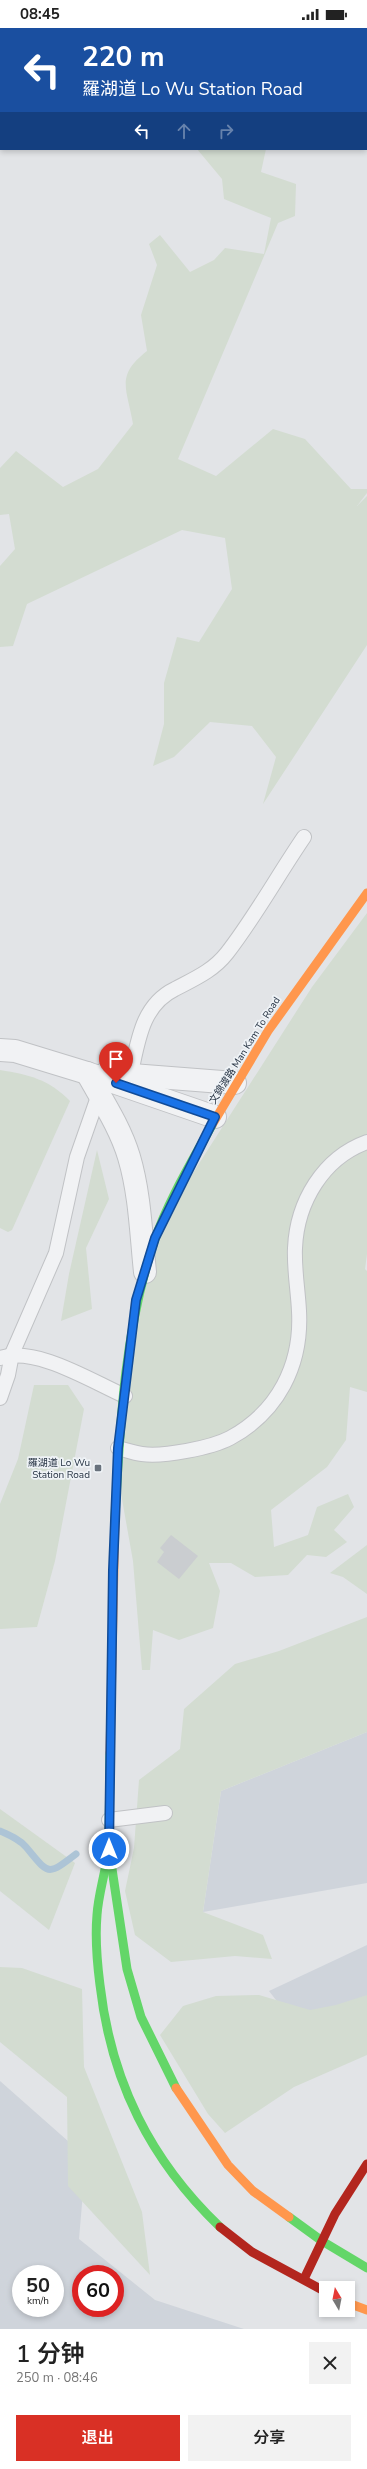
<!DOCTYPE html>
<html lang="zh">
<meta charset="utf-8">
<style>
:root{--surface:#fff;--page:#f2f2f2;--text:#222;--muted:#767676;--accent:#d93025}
body{margin:0;font-family:"Nunito Sans","Noto Sans SC",sans-serif;background:var(--page);color:var(--text);height:100vh;display:flex;flex-direction:column;font-size:15px;white-space:nowrap}
*{box-sizing:border-box;margin:0}
p{font-size:13px;color:var(--muted)}
.icon{flex:none;width:22px;height:22px;fill:none;stroke:currentColor;stroke-width:2;stroke-linecap:round;stroke-linejoin:round}
.map{position:relative;height:2301px;overflow:hidden}
.panel{display:flex;flex-direction:column;background:var(--surface);flex:1}
.panel>*{flex:none}
.hud{position:absolute;left:0px;top:0px;width:367px;height:122px;box-shadow:0 2px 6px #0003;background:#1a4fa0;color:#fff;overflow:hidden}
.needle{width:26px;rotate:350deg}
.fabs{position:absolute;left:319px;top:2253px;display:grid;gap:8px}
.fabs a{display:grid;place-items:center;width:36px;height:36px;border-radius:0px;background:var(--surface);box-shadow:0 2px 6px #0003;font-size:20px}
.speed{position:absolute;left:12px;top:2237px;display:flex;gap:8px;font-size:20px;font-weight:700;text-align:center}
.speed>*{display:grid;place-content:center;width:52px;height:52px;border-radius:50%;background:var(--surface);box-shadow:0 2px 6px #0003;line-height:1}
.speed small{font-size:10px;font-weight:400}
.speed .limit{border:6px solid #d22;background:#fff;color:#111}
.pin{position:absolute;display:grid;place-items:center;width:34px;height:34px;color:#fff;margin:-41px -17px;border-radius:50% 50% 50% 0;rotate:-45deg;box-shadow:0 0 4px #0007}
.pin .icon{rotate:45deg}
.me{position:absolute;width:44px;margin:-22px;rotate:0deg;stroke-linejoin:round;filter:drop-shadow(0 0 3px #0008)}
.turn{display:flex;align-items:center;gap:14px;height:84px;padding:0 16px;font-size:18px}
.turn .icon{width:52px;height:52px;stroke-width:2.5}
.turn b{display:block;font-size:28px;line-height:34px}
.lanes{display:flex;align-items:center;height:38px;padding:0 16px;background:#0003;justify-content:center;gap:20px;direction:ltr}
.lanes .off{opacity:.35}
.round{display:grid;place-items:center;flex:none;width:42px;height:42px;border-radius:0px;background:var(--page)}
.head{display:flex;align-items:center;justify-content:space-between;height:68px;padding:0 16px}
h1{font-size:24px;font-weight:600;line-height:30px}
.cta{display:flex;gap:8px;margin-top:auto;padding:8px 16px}
.cta a{flex:1;height:46px;border-radius:0px;background:var(--accent);color:#fff;font-size:16px;font-weight:600;line-height:46px;text-align:center}
.cta a+a{background:var(--page);color:var(--text)}
.status{display:flex;justify-content:space-between;align-items:center;height:28px;padding:0 20px;background:var(--surface);direction:ltr}
.status svg{height:11px;fill:currentColor}
.map>svg:first-child{display:block}
</style>
<div class="status"><b>08:45</b><svg viewBox="0 0 49 12"><path d="M0 12V9h3v3zM5 12V6h3v6zM10 12V3h3v9zM15 12V0h3v12zM26 1h20v11H26zM47 4h2v5h-2z"/></svg></div>
<div class="map">
<svg width="367" height="2301" viewBox="0 0 367 2301">
<rect width="100%" height="100%" fill="#e2e4e7"/>
<g fill="#cfd4db" fill-rule="evenodd">
<polygon points="367,1704 367,1855 203,1884 221,1763"/>
<polygon points="367,1917 367,1978 297,1999 269,1963"/>
<path d="M0 2053 86 2129 79 2211 155 2272 244 2301H0ZM21 2246H55V2280H21ZM81 2246H115V2280H81Z"/>
</g>
<g fill="#d3dcd1">
<polygon points="27,0 300,0 31,1"/>
<path d="M197 121H266L261 144 296 156 295 188 278 195 178 431 216 448 273 401 305 411 351 461H367V465L357 478 367 468V617L263 776 276 729 252 698 210 694 174 729 153 738 164 696V655L177 609 199 614 232 561 225 510 182 502 27 576 13 618 0 619V538L15 521 9 486 0 487V440L16 423 63 459 98 441 133 396C127 360 115 348 147 323L141 287 157 237 149 216 160 207 190 244 214 232 225 220 264 226 271 190 224 171 222 151Z"/>
<polygon points="367,885 367,1226 365,1241 367,1243 367,1364 350,1359 346,1412 327,1439 271,1482 274,1519 308,1507 317,1479 348,1466 354,1479 334,1502 347,1514 326,1529 307,1527 288,1547 255,1549 231,1535 209,1535 220,1563 213,1600 179,1612 153,1602 150,1642 142,1642 133,1533 117,1443 134,1289 168,1184 312,959"/>
<path d="M0 1042C30 1047 48 1051 70 1073L12 1202 8 1204 0 1200Z"/>
<polygon points="97,1122 109,1171 86,1220 92,1281 61,1293 69,1246"/>
<polygon points="34,1357 68,1357 84,1381 55,1533 37,1599 0,1601 0,1476 18,1431"/>
<polygon points="367,1517 367,1566 343,1549 330,1545"/>
<polygon points="367,1589 367,1704 221,1763 203,1884 263,1907 272,1931 235,1928 171,1934 135,1907 125,1863 134,1820 139,1752 180,1721 184,1681 235,1636 279,1623"/>
<polygon points="0,1781 75,1835 49,1902 0,1863"/>
<polygon points="0,1939 22,1940 82,1961 84,2039 142,2184 150,2247 68,2158 67,2069 0,2014"/>
<polygon points="259,1967 310,1982 336,1977 367,1967 367,2027 294,2059 225,2105 208,2086 160,2007 183,1978 216,1968"/>
</g>
<g fill="none" stroke-linecap="round" stroke-linejoin="round">
<path stroke="#adc4d6" stroke-width="7" d="M0 1803C9 1807 19 1811 26 1819 49 1846 46 1849 76 1826"/>
</g>
<polygon fill="#cacdd0" points="171,1507 198,1528 179,1551 157,1534 164,1524 160,1520"/>
<g fill="none" stroke-linecap="round" stroke-linejoin="round">
<g stroke="#c0c2c5" stroke-width="16">
<g id="lane">
<path d="M131 1045C138 1013 142 977 175 961 194 951 213 943 227 925 255 889 278 847 304 809"/>
<path d="M0 1330C36 1318 91 1353 125 1368"/>
<polyline points="0,1370 8,1347 12,1326 56,1225 77,1129 99,1066"/>
<path d="M118 1420C126 1422 134 1425 142 1426 163 1429 211 1420 230 1410 278 1384 302 1337 299 1283 298 1262 294 1241 295 1220 297 1174 323 1130 367 1114"/>
<polyline points="109,1792 165,1785"/>
</g>
</g>
<g stroke="#c0c2c5" stroke-width="24">
<g id="street">
<polyline points="0,1022 15,1023 87,1045 215,1089"/>
<path d="M87 1045C102 1072 120 1099 129 1129 140 1166 141 1206 145 1244"/>
<polyline points="106,1045 235,1055"/>
</g>
</g>
<use href="#lane" stroke="#f1f2f4" stroke-width="14"/>
<use href="#street" stroke="#f1f2f4" stroke-width="22"/>
<g stroke="#63d668" stroke-width="9">
<path d="M115 1490C120 1397 124 1303 154 1214 167 1175 192 1133 212 1097"/>
<polyline points="110,1725 109,1821 127,1941 141,1989 176,2060"/>
<path d="M106 1836C103 1853 98 1870 97 1887 95 1910 97 1934 100 1957 111 2053 150 2132 220 2199"/>
<polyline points="289,2189 322,2213 367,2240"/>
</g>
<g stroke="#ff974d" stroke-width="9">
<polyline points="212,1097 268,1003 367,865"/>
<polyline points="110,1725 115,1490"/>
<polyline points="176,2060 228,2137 253,2163 289,2189"/>
<polyline points="348,2275 367,2282"/>
</g>
<g stroke="#b3261e" stroke-width="9">
<polyline points="220,2199 252,2224 326,2264"/>
<polyline points="304,2251 335,2186 367,2136"/>
</g>
</g>
<g fill="none" stroke-linecap="round" stroke-linejoin="round">
<g stroke="#114b97" stroke-width="10">
<polyline id="route" points="109,1821 113,1542 118,1420 136,1272 155,1210 215,1089 116,1055"/>
</g>
<use href="#route" stroke="#1a73e8" stroke-width="7"/>
</g>
<rect fill="#68717c" stroke="#eff3f7" stroke-width="1.5" x="94" y="1436" width="8" height="8" rx="2"/>
<g text-anchor="middle" stroke-width="3.5" stroke-linejoin="round" paint-order="stroke">
<g font-size="10" fill="#263343" stroke="#eff3f7">
<text transform="translate(244 1022) rotate(-58)" y="4">文錦渡路 Man Kam To Road</text>
</g>
<g font-size="10" fill="#263343" stroke="#eff3f7" text-anchor="end">
<text x="90" y="1438">羅湖道 Lo Wu<tspan x="90" dy="12">Station Road</tspan></text>
</g>
</g>
</svg>
<div class="fabs">
<a><svg class="needle" viewBox="-14 -14 28 28"><path d="M0-13l5 13h-10z" fill="#e53935"/><path d="M0 13l5-13h-10z" fill="#767676"/></svg></a>
</div>
<div class="speed"><div>50<small>km/h</small></div><div class="limit">60</div></div>
<div class="pin" style="left:116px;top:1055px;background:#d93025"><svg class="icon" aria-label="arrive" viewBox="0 0 24 24"><path d="M6 21V4h12l-3 4 3 4H6"/></svg></div>
<svg class="me" style="left:109px;top:1821px" viewBox="-20 -20 40 40"><circle r="17" fill="#1a73e8" stroke="#fff" stroke-width="3"/><path d="M0-11L8 9 0 5-8 9z" fill="#fff"/></svg>
<div class="hud">
<div class="turn"><svg class="icon" aria-label="left" viewBox="0 0 24 24"><path d="M17 20v-9H6M10 6l-5 5 5 5"/></svg><div><b>220 m</b>羅湖道 Lo Wu Station Road</div></div>
<div class="lanes"><svg class="icon" aria-label="left" viewBox="0 0 24 24"><path d="M17 20v-9H6M10 6l-5 5 5 5"/></svg><svg class="icon off" aria-label="ahead" viewBox="0 0 24 24"><path d="M12 20V5M6 11l6-6 6 6"/></svg><svg class="icon off" aria-label="right" viewBox="0 0 24 24"><path d="M7 20v-9h11M14 6l5 5-5 5"/></svg></div>
</div>
</div>
<section class="panel">
<div class="head"><div><h1>1 分钟</h1><p>250 m · 08:46</p></div><a class="round"><svg class="icon" aria-label="close" viewBox="0 0 24 24"><path d="M6 6l12 12M18 6L6 18"/></svg></a></div>
<div class="cta"><a>退出</a><a>分享</a></div>
</section>
